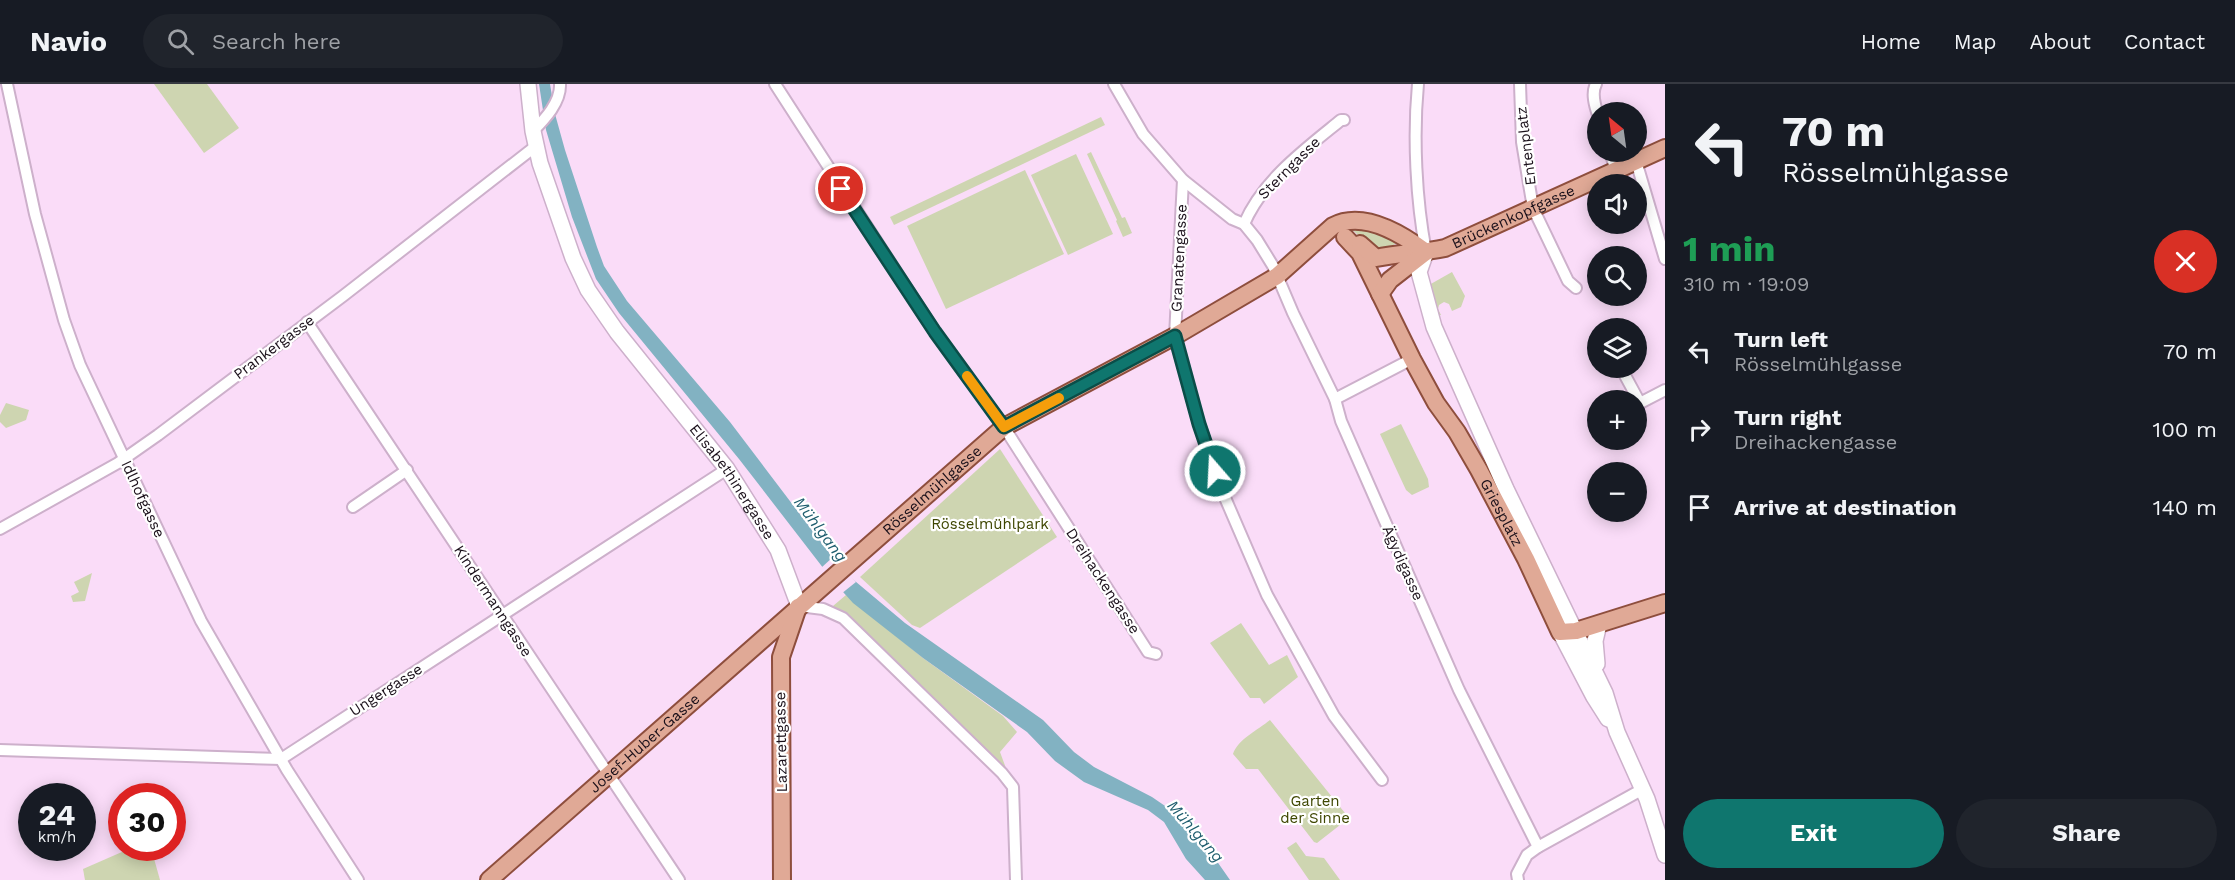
<!DOCTYPE html>
<meta charset="utf-8">
<style>
:root{--surface:#171b24;--page:#20242c;--text:#f1f3f6;--muted:#9ea1a6;--line:#363941;--accent:#0f766e}
body{margin:0;font-family:"Work Sans",sans-serif;background:var(--page);color:var(--text);height:100vh;display:flex;flex-direction:column;font-size:22px;white-space:nowrap}
*{box-sizing:border-box;margin:0}
p{font-size:20px;color:var(--muted)}
.icon{flex:none;width:33px;height:33px;fill:none;stroke:currentColor;stroke-width:2;stroke-linecap:round;stroke-linejoin:round}
.map{position:relative;flex:1;overflow:hidden}
.sheet{display:flex;flex-direction:column;background:var(--surface);width:570px}
.sheet>*{flex:none}
.guide{background:#171b24;color:var(--text);overflow:hidden}
.needle{width:39px;rotate:331deg}
.buttons{position:absolute;left:1587px;top:18px;display:grid;gap:12px}
.buttons a{display:grid;place-items:center;width:60px;height:60px;border-radius:50%;background:var(--surface);box-shadow:0 3px 15px #0003;font-size:30px}
.speed{position:absolute;left:18px;top:699px;display:flex;gap:12px;font-size:30px;font-weight:700;text-align:center}
.speed>*{display:grid;place-content:center;width:78px;height:78px;border-radius:50%;background:var(--surface);box-shadow:0 3px 15px #0003;line-height:1}
.speed small{font-size:15px;font-weight:400}
.speed .limit{border:9px solid #d22;background:#fff;color:#111}
.pin{position:absolute;display:grid;place-items:center;width:51px;height:51px;color:#fff;margin:-26px;border:3px solid #fff;border-radius:50%;box-shadow:0 2px 6px #0007}
.me{position:absolute;width:66px;margin:-33px;rotate:341deg;stroke-linejoin:round;filter:drop-shadow(0 0 4px #0008)}
.turn{display:flex;align-items:center;gap:21px;height:126px;padding:0 18px;font-size:27px}
.turn .icon{width:78px;height:78px;stroke-width:2.5}
.turn b{display:block;font-size:42px;line-height:51px}
.round{display:grid;place-items:center;flex:none;width:63px;height:63px;border-radius:32px;background:var(--page)}
.head{display:flex;align-items:center;justify-content:space-between;height:102px;padding:0 18px}
h1{font-size:36px;font-weight:700;line-height:45px;color:#1e9e55}
.action{display:flex;gap:12px;margin-top:auto;padding:12px 18px}
.action a{flex:1;height:69px;border-radius:36px;background:var(--accent);color:#fff;font-size:24px;font-weight:700;line-height:69px;text-align:center}
.action a+a{background:var(--page);color:var(--text)}
ul{padding:0;list-style:none}
li{display:flex;align-items:center;gap:18px;height:78px;padding:0 18px}
li div{flex:1}
li b{display:block;font-size:22px}
li em{font-style:normal}
header{display:flex;align-items:center;gap:36px;box-sizing:border-box;height:84px;padding:0 30px;background:var(--surface);border-bottom:2px solid var(--line)}
header strong{font-size:28px}
nav{display:flex;gap:33px;margin-inline-start:auto;font-size:21px}
.search{width:420px;height:54px;background:var(--page);display:flex;align-items:center;gap:15px;box-sizing:border-box;padding:0 21px;border-radius:33px;color:var(--muted);font-size:22px}
main{display:flex;flex:1;min-height:0}
.map>svg:first-child{display:block}
</style>
<header>
<strong>Navio</strong>
<div class="search"><svg class="icon" aria-label="search" viewBox="0 0 24 24"><circle cx="10" cy="10" r="6"/><path d="M15 15l6 6"/></svg>Search here</div>
<nav><a>Home</a><a>Map</a><a>About</a><a>Contact</a></nav>
</header>
<main>
<div class="map">
<svg width="1665" height="796" viewBox="0 0 1665 796">
<rect width="100%" height="100%" fill="#fadcf8"/>
<g fill="#ced5b1">
<polygon points="154,0 207,0 239,44 204,69"/>
<polygon points="1101,33 1105,41 894,141 890,133"/>
<polygon points="1091,68 1122,134 1125,133 1132,149 1123,153 1116,137 1117,136 1087,70"/>
<polygon points="1076,70 1113,150 1068,171 1031,91"/>
<polygon points="1025,86 1064,170 946,225 907,142"/>
<path d="M1351 145C1364 145 1386 149 1396 159 1379 174 1364 155 1351 145Z"/>
<polygon points="1452,188 1465,212 1461,223 1452,227 1449,220 1444,218 1439,221 1438,225 1441,231 1437,231 1429,201"/>
<polygon points="6,319 29,326 26,336 6,344 0,338 0,331"/>
<polygon points="1401,340 1428,395 1429,403 1412,411 1406,406 1380,350"/>
<polygon points="1000,365 1057,453 920,544 912,541 860,493"/>
<polygon points="92,489 85,517 73,518 71,512 79,508 74,498"/>
<polygon points="846,511 923,574 1003,632 1017,648 1000,668 1007,687 833,522"/>
<polygon points="1241,539 1269,581 1287,571 1298,593 1264,620 1260,614 1250,614 1210,559"/>
<path d="M1270 636 1349 734 1317 759 1314 758 1258 685H1246L1233 670C1238 655 1258 646 1270 636Z"/>
<polygon points="1296,758 1306,772 1324,774 1340,796 1309,796 1287,764"/>
<polygon points="131,764 151,764 160,796 85,796 83,785"/>
</g>
<polygon fill="#82b2c2" points="539,0 550,0 555,30 565,66 597,163 604,182 627,217 730,338 843,487 905,539 1043,636 1074,668 1094,683 1152,713 1184,735 1190,748 1201,763 1207,763 1230,796 1205,796 1186,775 1164,738 1148,726 1084,698 1055,677 1027,648 923,574 853,519 834,498 739,375 619,229 596,195 572,133 546,46"/>
<polygon fill="#fadcf8" points="833,473 856,498 841,510 821,484"/>
<g fill="none" stroke-linecap="round" stroke-linejoin="round">
<g stroke="#cdb0cb" stroke-width="14">
<g id="minor">
<polyline points="7,0 35,130 64,236 80,281 201,537 287,686 358,796"/>
<polyline points="775,0 935,248 1004,343 1148,568 1156,570"/>
<polyline points="1114,0 1143,50 1183,96 1232,135 1244,140 1257,156 1273,182 1293,229 1335,315 1341,337 1459,606 1538,763"/>
<path d="M1418 0C1413 52 1416 116 1426 168"/>
<polyline points="1520,0 1522,58 1533,124 1568,197 1576,204"/>
<path d="M1596 0C1591 9 1595 22 1598 31"/>
<path d="M533 47C545 35 561 18 560 0"/>
<polyline points="1610,68 1616,87"/>
<polyline points="1636,77 1665,175"/>
<polyline points="1183,96 1175,252 1199,340 1223,409 1267,511 1334,632 1382,696"/>
<path d="M1244 140C1263 96 1304 66 1341 36H1344"/>
<polyline points="307,238 679,796"/>
<polyline points="1621,284 1640,319 1665,306"/>
<polyline points="1335,315 1412,275"/>
<polyline points="353,423 407,386"/>
<polyline points="0,445 118,379 158,351 343,212 536,62"/>
<polyline points="799,522 823,525 843,534 1002,689 1013,703 1016,796"/>
<polyline points="0,666 281,675 727,385"/>
<polyline points="1518,796 1517,790 1527,771 1538,763 1643,705"/>
</g>
</g>
<g stroke="#cdb0cb" stroke-width="18">
<g id="secondary">
<path id="s1" d="M528 0 533 47 540 79 573 174 588 206 617 248 727 385 778 466 799 522"/>
<polyline points="1426,168 1419,188 1434,243 1506,405 1605,609 1617,648 1647,715 1665,771"/>
<polyline points="1560,548 1594,613 1608,635"/>
<polyline points="1597,580 1595,557 1599,540"/>
</g>
</g>
<g stroke="#8e4e3d" stroke-width="20">
<g id="primary">
<path id="s2" d="M1345 153 1360 169 1412 275 1436 319 1457 348 1479 386 1526 475 1560 548 1576 547 1665 519"/>
<path id="s3" d="M1360 160 1376 174C1399 169 1422 169 1445 164L1665 64"/>
<polyline points="1380,210 1390,196 1426,168"/>
<path id="s4" d="M489 796 1004 343 1175 252 1277 192 1333 142C1363 126 1402 150 1426 168"/>
<polyline points="782,796 781,573 798,523"/>
</g>
</g>
<use href="#minor" stroke="#fff" stroke-width="10"/>
<use href="#secondary" stroke="#fff" stroke-width="15"/>
<use href="#primary" stroke="#e0a996" stroke-width="16"/>
</g>
<g fill="none" stroke-linecap="round" stroke-linejoin="round">
<g stroke="#0a4d48" stroke-width="15">
<polyline id="route" points="841,105 935,248 1004,343 1175,252 1199,340 1215,387"/>
</g>
<use href="#route" stroke="#0f766e" stroke-width="10"/>
<polyline stroke="#f59e0b" stroke-width="10" points="967,292 1004,343 1059,314"/>
</g>
<g text-anchor="middle" stroke-width="4.5" stroke-linejoin="round" paint-order="stroke">
<g font-size="15" fill="#1a101a" stroke="#fff">
<text transform="translate(1526 62) rotate(-97)" y="5">Entenplatz</text>
<text transform="translate(1289 84) rotate(-45)" y="5">Sterngasse</text>
<text dy="5" stroke="none"><textPath href="#s3" startOffset="166">Brückenkopfgasse</textPath></text>
<text transform="translate(1179 174) rotate(-87)" y="5">Granatengasse</text>
<text transform="translate(274 263) rotate(-37)" y="5">Prankergasse</text>
<text dy="5" stroke="none"><textPath href="#s1" startOffset="456">Elisabethinergasse</textPath></text>
<text dy="5" stroke="none"><textPath href="#s4" startOffset="590">Rösselmühlgasse</textPath></text>
<text transform="translate(143 415) rotate(65)" y="5">Idlhofgasse</text>
<text dy="5" stroke="none"><textPath href="#s2" startOffset="318">Griesplatz</textPath></text>
<text transform="translate(1403 479) rotate(66)" y="5">Ägydigasse</text>
<text transform="translate(1103 497) rotate(57)" y="5">Dreihackengasse</text>
<text transform="translate(493 517) rotate(57)" y="5">Kindermanngasse</text>
<text transform="translate(386 606) rotate(-33)" y="5">Ungergasse</text>
<text transform="translate(781 658) rotate(-91)" y="5">Lazarettgasse</text>
<text dy="5" stroke="none"><textPath href="#s4" startOffset="207">Josef-Huber-Gasse</textPath></text>
</g>
<g font-size="15" fill="#3e4601" stroke="#fff">
<text x="990" y="445">Rösselmühlpark</text>
<text x="1315" y="722">Garten<tspan x="1315" dy="17">der Sinne</tspan></text>
</g>
<g font-size="16" font-style="italic" fill="#1e5d6e" stroke="#fff">
<text transform="translate(821 445) rotate(53)" y="6">Mühlgang</text>
<text transform="translate(1196 747) rotate(49)" y="6">Mühlgang</text>
</g>
</g>
</svg>
<div class="buttons">
<a><svg class="needle" viewBox="-14 -14 28 28"><path d="M0-13l5 13h-10z" fill="#e53935"/><path d="M0 13l5-13h-10z" fill="#9ea1a6"/></svg></a>
<a><svg class="icon" aria-label="sound" viewBox="0 0 24 24"><path d="M4 9h4l5-4v14l-5-4H4zM17 9q2 3 0 6"/></svg></a>
<a><svg class="icon" aria-label="search" viewBox="0 0 24 24"><circle cx="10" cy="10" r="6"/><path d="M15 15l6 6"/></svg></a>
<a><svg class="icon" aria-label="layers" viewBox="0 0 24 24"><path d="M12 4l9 5-9 5-9-5zM3 14l9 5 9-5"/></svg></a>
<a>+</a>
<a>−</a>
</div>
<div class="speed"><div>24<small>km/h</small></div><div class="limit">30</div></div>
<div class="pin" style="left:841px;top:105px;background:#d93025"><svg class="icon" aria-label="arrive" viewBox="0 0 24 24"><path d="M6 21V4h12l-3 4 3 4H6"/></svg></div>
<svg class="me" style="left:1215px;top:387px" viewBox="-20 -20 40 40"><circle r="17" fill="#0f766e" stroke="#fff" stroke-width="3"/><path d="M0-11L8 9 0 5-8 9z" fill="#fff"/></svg>
</div>
<section class="sheet">
<div class="guide">
<div class="turn"><svg class="icon" aria-label="left" viewBox="0 0 24 24"><path d="M17 20v-9H6M10 6l-5 5 5 5"/></svg><div><b>70 m</b>Rösselmühlgasse</div></div>
</div>
<div class="head"><div><h1>1 min</h1><p>310 m · 19:09</p></div><a class="round" style="background:#d93025;color:#fff"><svg class="icon" aria-label="close" viewBox="0 0 24 24"><path d="M6 6l12 12M18 6L6 18"/></svg></a></div>
<ul>
<li><svg class="icon" aria-label="left" viewBox="0 0 24 24"><path d="M17 20v-9H6M10 6l-5 5 5 5"/></svg><div><b>Turn left</b><p>Rösselmühlgasse</p></div><em>70 m</em></li>
<li><svg class="icon" aria-label="right" viewBox="0 0 24 24"><path d="M7 20v-9h11M14 6l5 5-5 5"/></svg><div><b>Turn right</b><p>Dreihackengasse</p></div><em>100 m</em></li>
<li><svg class="icon" aria-label="arrive" viewBox="0 0 24 24"><path d="M6 21V4h12l-3 4 3 4H6"/></svg><div><b>Arrive at destination</b></div><em>140 m</em></li>
</ul>
<div class="action"><a>Exit</a><a>Share</a></div>
</section>
</main>
